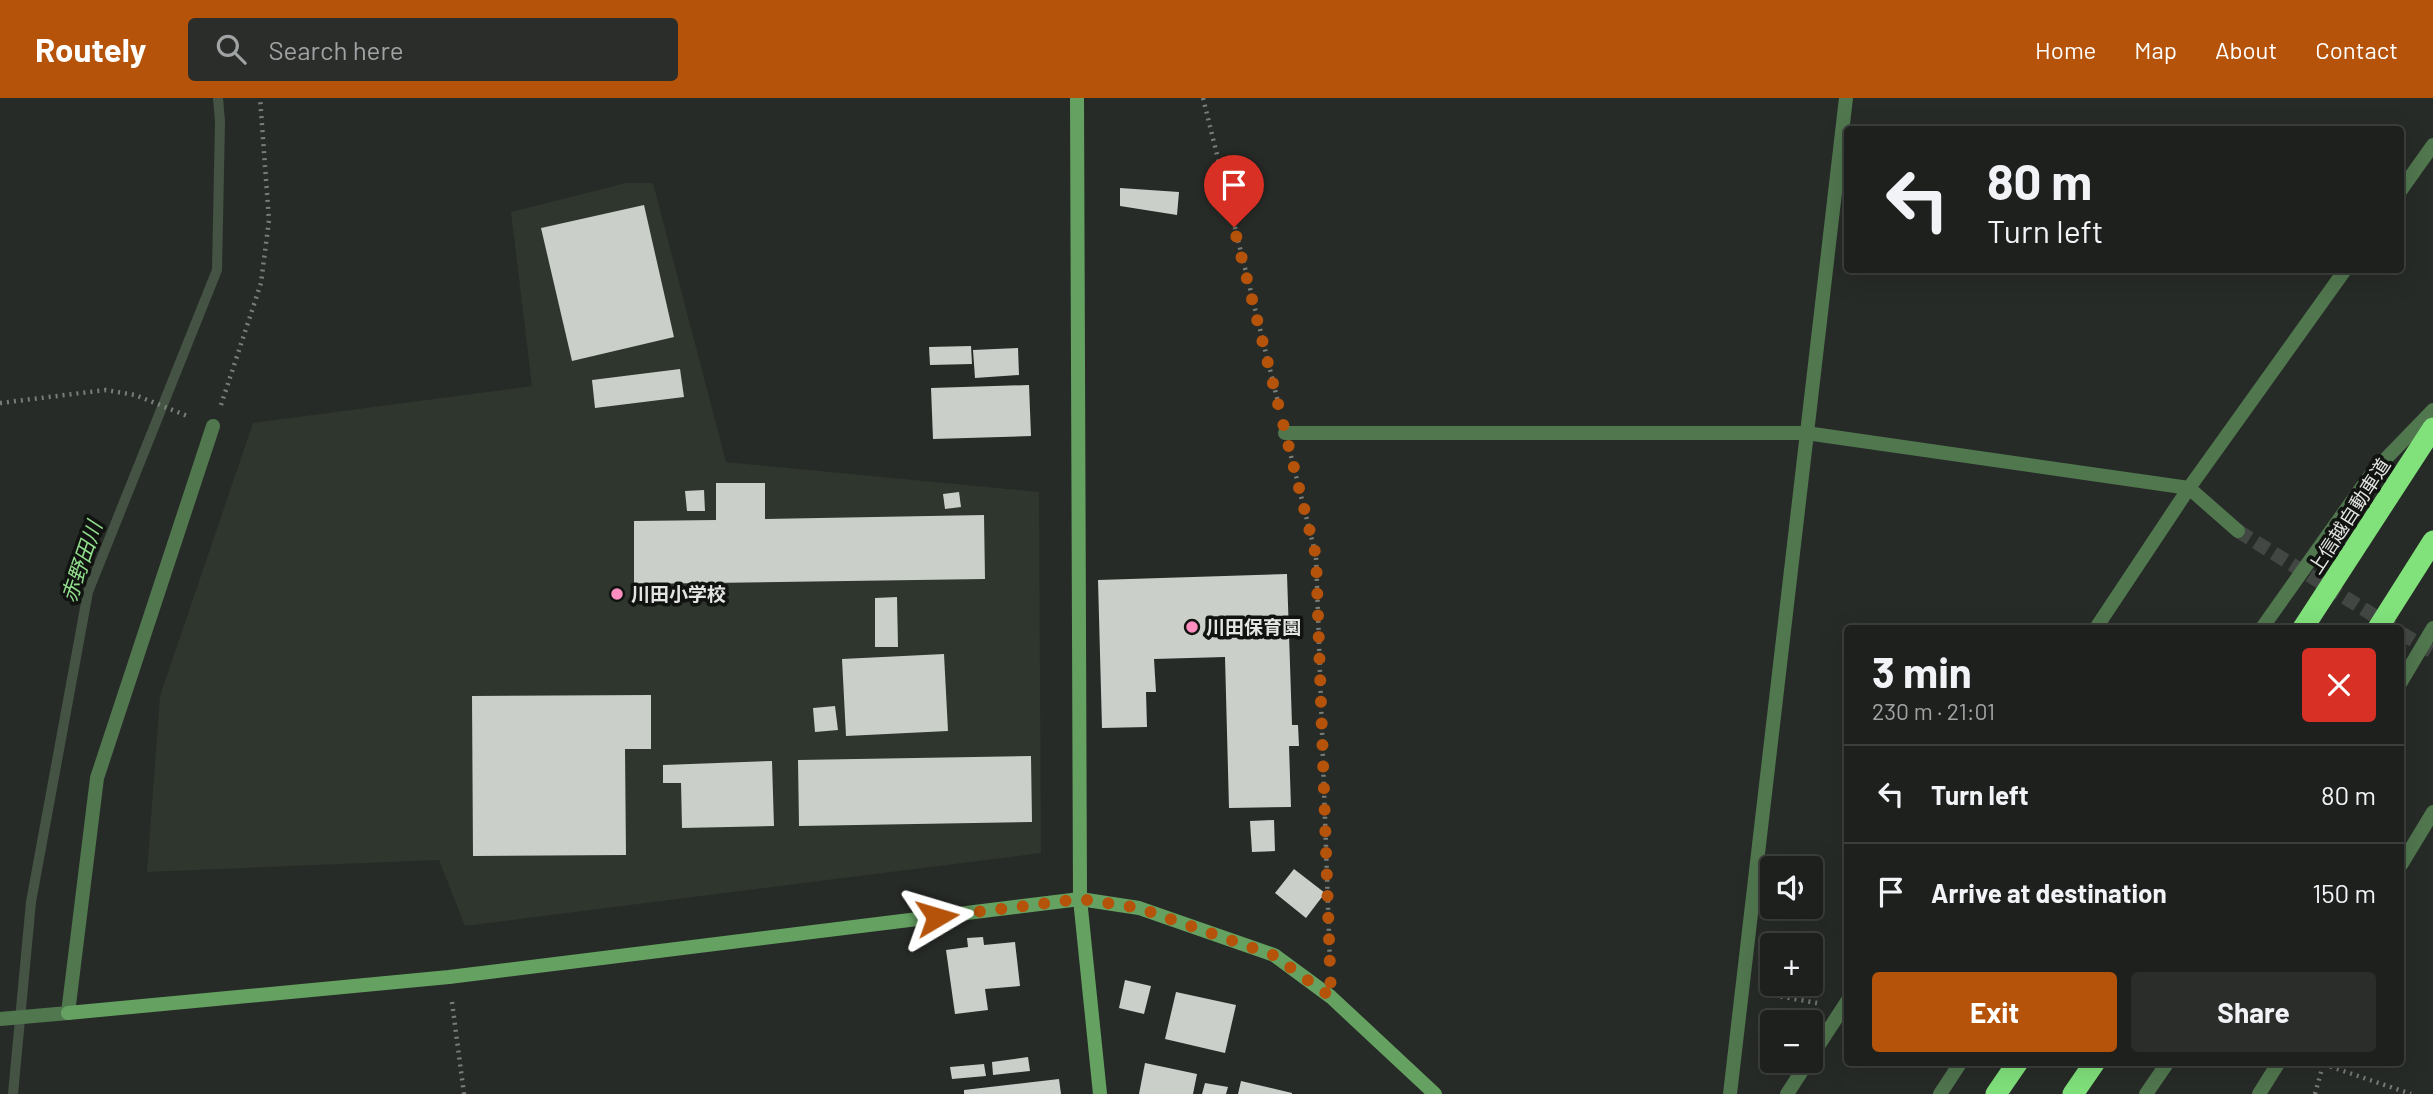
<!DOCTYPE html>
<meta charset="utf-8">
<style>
:root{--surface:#1d201d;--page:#2a2d2a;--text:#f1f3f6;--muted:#a0a3a4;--line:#3b3e3b;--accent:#b45309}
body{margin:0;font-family:Barlow,"Noto Sans JP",sans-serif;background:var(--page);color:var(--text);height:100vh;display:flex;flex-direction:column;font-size:26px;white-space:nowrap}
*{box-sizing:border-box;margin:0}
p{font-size:23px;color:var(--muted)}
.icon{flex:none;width:38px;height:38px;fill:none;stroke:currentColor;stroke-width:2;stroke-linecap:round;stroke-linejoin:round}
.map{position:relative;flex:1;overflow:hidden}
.details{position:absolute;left:1844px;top:527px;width:560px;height:441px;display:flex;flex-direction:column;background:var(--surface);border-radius:7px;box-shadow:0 7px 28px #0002,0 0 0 2px var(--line)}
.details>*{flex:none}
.banner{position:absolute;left:1844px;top:28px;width:560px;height:147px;border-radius:7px;box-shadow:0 7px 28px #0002,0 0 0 2px var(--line);background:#1d201d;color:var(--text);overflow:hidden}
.tools{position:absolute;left:1760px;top:758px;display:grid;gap:14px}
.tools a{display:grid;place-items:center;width:63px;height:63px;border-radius:7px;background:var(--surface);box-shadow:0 7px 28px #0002,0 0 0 2px var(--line);font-size:35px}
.pin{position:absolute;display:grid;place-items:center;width:60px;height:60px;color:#fff;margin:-72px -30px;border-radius:50% 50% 50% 0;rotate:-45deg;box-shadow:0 0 7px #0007}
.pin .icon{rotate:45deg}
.me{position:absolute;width:77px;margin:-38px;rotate:83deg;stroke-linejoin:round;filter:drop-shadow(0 0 5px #0008)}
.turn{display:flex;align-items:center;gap:24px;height:147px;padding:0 28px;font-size:32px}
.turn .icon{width:91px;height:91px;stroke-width:2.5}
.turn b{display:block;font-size:49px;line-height:60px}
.round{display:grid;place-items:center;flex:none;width:74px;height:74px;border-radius:7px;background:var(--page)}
.headline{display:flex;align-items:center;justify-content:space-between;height:119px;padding:0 28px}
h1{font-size:42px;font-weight:700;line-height:52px}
.action{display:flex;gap:14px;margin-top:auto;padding:14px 28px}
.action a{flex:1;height:80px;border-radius:7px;background:var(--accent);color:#fff;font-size:28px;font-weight:700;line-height:80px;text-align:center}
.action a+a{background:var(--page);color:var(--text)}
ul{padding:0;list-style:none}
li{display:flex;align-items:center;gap:21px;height:98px;padding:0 28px;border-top:2px solid var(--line)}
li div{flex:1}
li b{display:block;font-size:26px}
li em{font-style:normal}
header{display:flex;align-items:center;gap:42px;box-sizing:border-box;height:98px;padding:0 35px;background:var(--accent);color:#fff}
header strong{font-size:33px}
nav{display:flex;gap:38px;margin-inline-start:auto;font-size:24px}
.search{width:490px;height:63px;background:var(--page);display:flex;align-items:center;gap:18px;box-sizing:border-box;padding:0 24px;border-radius:7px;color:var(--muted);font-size:26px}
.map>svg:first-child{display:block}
</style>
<header>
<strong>Routely</strong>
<div class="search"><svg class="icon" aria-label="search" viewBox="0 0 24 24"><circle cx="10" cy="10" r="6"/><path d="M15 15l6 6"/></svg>Search here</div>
<nav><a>Home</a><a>Map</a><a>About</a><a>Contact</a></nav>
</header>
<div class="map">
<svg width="2433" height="996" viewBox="0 0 2433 996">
<rect width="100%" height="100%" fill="#272b27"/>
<polygon fill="#2e362d" points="626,85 653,85 726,364 1039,394 1041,755 465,828 439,762 147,774 160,598 253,325 532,288 511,114"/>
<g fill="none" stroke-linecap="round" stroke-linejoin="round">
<polyline stroke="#445344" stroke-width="10" points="13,996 31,804 88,494 217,172 220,23 218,0"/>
</g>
<g fill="#cacfc9">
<polygon points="1120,90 1179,94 1177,117 1120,108"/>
<polygon points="644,107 674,239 572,263 541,130"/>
<polygon points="971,248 972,266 930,267 929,249"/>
<polygon points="1018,250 1019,277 975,280 973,252"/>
<polygon points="680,271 684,299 595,310 592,282"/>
<polygon points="1029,287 1031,338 933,341 931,290"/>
<polygon points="716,385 765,385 765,421 984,417 985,481 634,486 634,423 716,422"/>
<polygon points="704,392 705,413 687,413 685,393"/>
<polygon points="959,394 961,409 945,411 943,396"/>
<polygon points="1287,476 1292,627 1298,627 1299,648 1289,648 1291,709 1229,710 1225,559 1154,561 1156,594 1146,594 1147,629 1102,630 1098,482"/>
<polygon points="897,499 898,549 875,549 875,500"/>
<polygon points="944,556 948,633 846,638 842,561"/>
<polygon points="651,597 651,651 625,651 626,757 473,758 472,598"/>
<polygon points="835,608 838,632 815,634 813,610"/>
<polygon points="1031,658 1032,724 799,728 798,662"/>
<polygon points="772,663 774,728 682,730 681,685 663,685 663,667"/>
<polygon points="1274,722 1275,753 1252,754 1250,723"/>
<polygon points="1294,771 1325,795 1306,820 1275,795"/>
<polygon points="983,839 984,847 1015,844 1020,888 985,891 988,912 955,916 946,852 968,849 967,840"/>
<polygon points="1125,882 1151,888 1144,916 1119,910"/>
<polygon points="1176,894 1236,907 1225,955 1165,941"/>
<polygon points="1028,959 1030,973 993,977 992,964"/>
<polygon points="1145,965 1197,976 1193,996 1139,996"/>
<polygon points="984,966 986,978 952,981 950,969"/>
<polygon points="1059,981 1061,996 964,996 964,992"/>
<polygon points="1241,983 1292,995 1292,996 1238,996"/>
<polygon points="1205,985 1228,989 1226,996 1202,996"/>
</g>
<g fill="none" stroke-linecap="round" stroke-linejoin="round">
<g stroke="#434743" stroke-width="14" stroke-dasharray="14 7" stroke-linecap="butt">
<polyline points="2238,433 2394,530"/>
<polyline points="2401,535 2433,554"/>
</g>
<g stroke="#797d79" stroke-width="4.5" stroke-dasharray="2 5" stroke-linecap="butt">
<polyline points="1203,0 1280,312"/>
<polyline points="0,305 106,292 135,297 190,319"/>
<polyline points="221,307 261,185 269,122 260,0"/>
<polyline points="1291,358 1316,458 1330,867"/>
<polyline points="1767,896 1817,905"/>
<polyline points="452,904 464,996"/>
<polyline points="2317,964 2411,996"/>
<polyline points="2315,996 2323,967"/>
</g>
<g stroke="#51774f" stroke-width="14">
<polyline points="2262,530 2372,375 2433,312"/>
<polyline points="2401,584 2433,530"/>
<polyline points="1940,996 1961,964"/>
<polyline points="2146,996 2168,964"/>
</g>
<g stroke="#51774f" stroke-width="14">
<polyline points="2401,92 2433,47"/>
<polyline points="1285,335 1806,335 2189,390 2238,433"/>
<polyline points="2096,530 2189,390 2345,172"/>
<polyline points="2401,767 2433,714"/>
<polyline points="0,921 68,915 97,680 213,328"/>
<polyline points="1811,959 1848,902"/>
<polyline points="1730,996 1846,0"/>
<polyline points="1787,996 1809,962"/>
<polyline points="2259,996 2279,964"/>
</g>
<g stroke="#65a262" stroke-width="14">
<polyline points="1077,0 1080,801 1100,996"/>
<polyline points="68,915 449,879 1080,801 1139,810 1274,857 1331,899 1435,996"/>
</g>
<g stroke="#81e27c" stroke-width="21">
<polyline points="2303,530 2433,330"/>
<polyline points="2378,530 2433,443"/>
<polyline points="1996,996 2018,964"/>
<polyline points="2073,996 2095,964"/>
</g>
</g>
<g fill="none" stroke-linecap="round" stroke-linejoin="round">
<polyline stroke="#b45309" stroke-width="12" stroke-dasharray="0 21.6" points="937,819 1080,801 1139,810 1273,857 1331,899 1316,458 1234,129"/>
</g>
<g fill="#fd8ebf" stroke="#111311" stroke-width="2.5">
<circle cx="617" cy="496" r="7"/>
<circle cx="1192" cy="529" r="7"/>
</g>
<g text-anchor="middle" stroke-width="7" stroke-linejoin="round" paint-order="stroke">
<g font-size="19" fill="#e2e5e2" stroke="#111311">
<text transform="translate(2349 418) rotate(-57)" y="7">上信越自動車道</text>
</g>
<g font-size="19" font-weight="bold" fill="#e2e5e2" stroke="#111311" text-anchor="start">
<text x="631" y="503">川田小学校</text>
<text x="1206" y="536">川田保育園</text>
</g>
<g font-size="21" font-style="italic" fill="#90dd8b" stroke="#111311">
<text transform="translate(82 464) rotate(-71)" y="7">赤野田川</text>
</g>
</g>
</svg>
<div class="tools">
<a><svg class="icon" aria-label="sound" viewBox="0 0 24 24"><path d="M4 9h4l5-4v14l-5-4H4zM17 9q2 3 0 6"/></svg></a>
<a>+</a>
<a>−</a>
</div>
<div class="pin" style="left:1234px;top:129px;background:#d93025"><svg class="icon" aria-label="arrive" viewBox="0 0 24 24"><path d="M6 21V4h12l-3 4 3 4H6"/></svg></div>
<svg class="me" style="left:937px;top:819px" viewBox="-20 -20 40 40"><path d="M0-17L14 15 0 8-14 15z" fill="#b45309" stroke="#fff" stroke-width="4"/></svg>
<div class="banner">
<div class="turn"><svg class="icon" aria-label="left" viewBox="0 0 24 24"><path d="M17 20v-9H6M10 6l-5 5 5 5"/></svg><div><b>80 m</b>Turn left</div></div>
</div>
<section class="details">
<div class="headline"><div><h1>3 min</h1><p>230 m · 21:01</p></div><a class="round" style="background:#d93025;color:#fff"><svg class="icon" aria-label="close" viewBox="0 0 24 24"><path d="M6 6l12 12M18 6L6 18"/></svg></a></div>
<ul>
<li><svg class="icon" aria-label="left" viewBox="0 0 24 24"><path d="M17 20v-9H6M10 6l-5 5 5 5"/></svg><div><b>Turn left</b></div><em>80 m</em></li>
<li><svg class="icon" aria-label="arrive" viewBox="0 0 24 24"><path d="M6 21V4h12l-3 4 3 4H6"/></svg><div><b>Arrive at destination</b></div><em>150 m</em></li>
</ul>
<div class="action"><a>Exit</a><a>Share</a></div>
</section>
</div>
